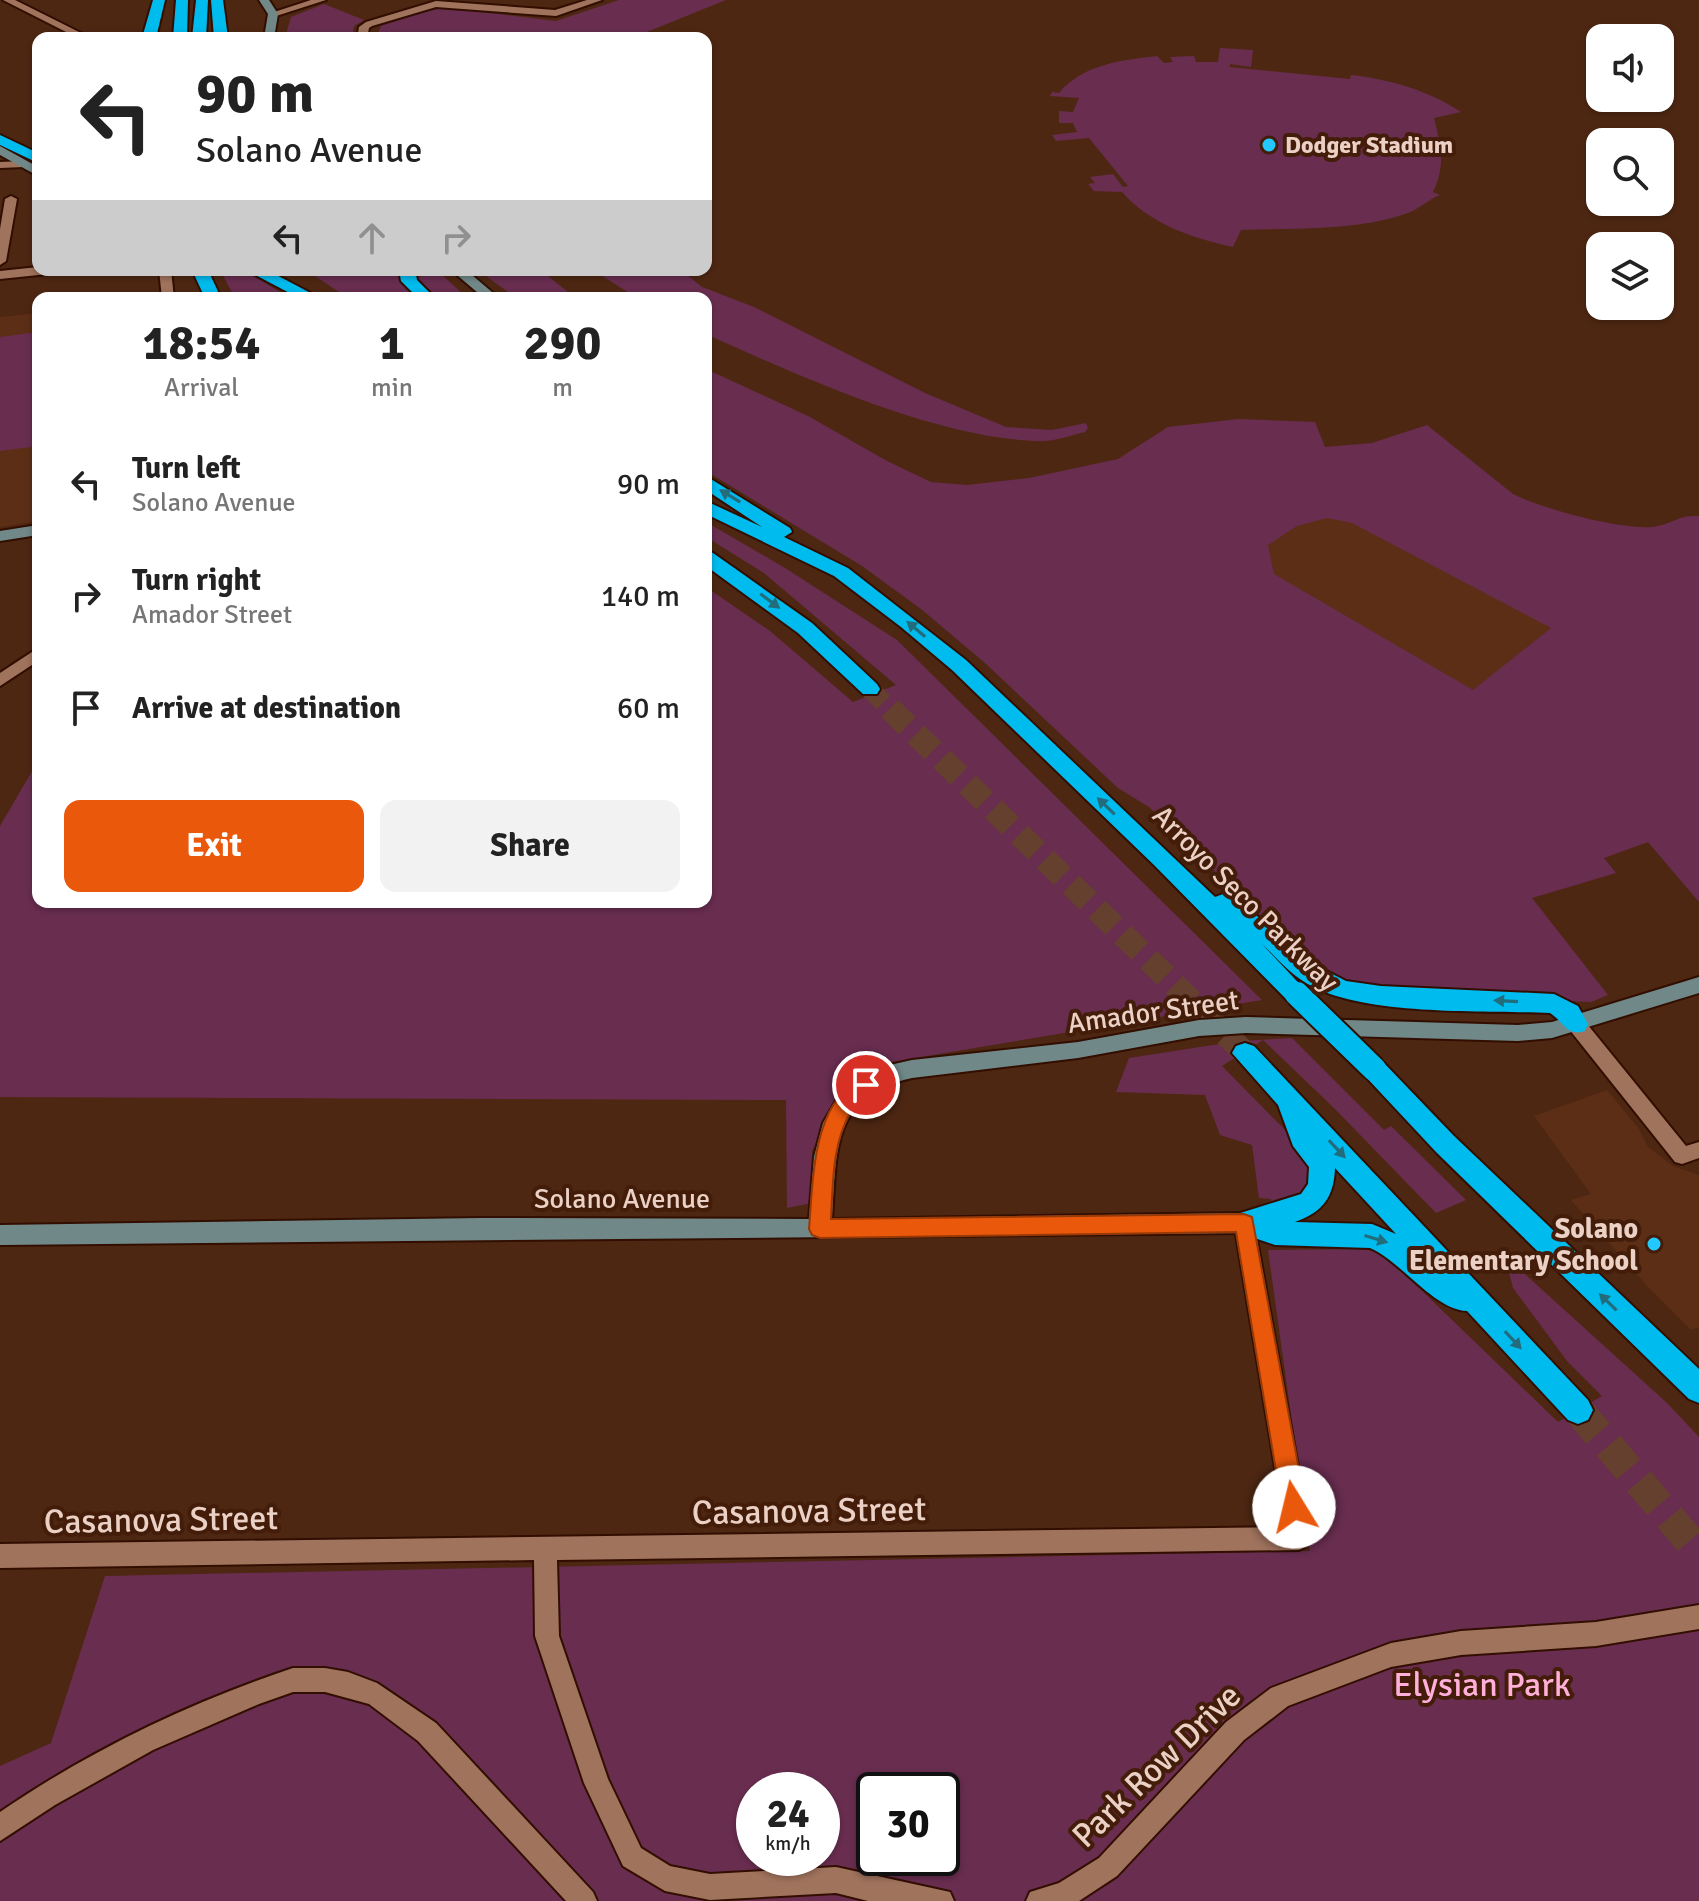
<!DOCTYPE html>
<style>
:root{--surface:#fff;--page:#f2f2f2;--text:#222;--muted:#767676;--accent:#ea580c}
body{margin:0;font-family:Signika,sans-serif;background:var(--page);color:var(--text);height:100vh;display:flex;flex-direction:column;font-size:30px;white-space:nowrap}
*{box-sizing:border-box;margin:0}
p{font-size:26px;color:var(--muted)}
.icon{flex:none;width:44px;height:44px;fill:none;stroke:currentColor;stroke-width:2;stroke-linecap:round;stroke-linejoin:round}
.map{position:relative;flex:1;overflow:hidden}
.details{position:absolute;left:32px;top:292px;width:680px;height:616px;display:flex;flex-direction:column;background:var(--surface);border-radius:16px;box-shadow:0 2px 6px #0004}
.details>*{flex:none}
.hud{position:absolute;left:32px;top:32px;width:680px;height:244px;border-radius:16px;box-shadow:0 2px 6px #0004;background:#fff;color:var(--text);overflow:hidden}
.tools{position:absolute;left:1586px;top:24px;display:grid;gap:16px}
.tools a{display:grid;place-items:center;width:88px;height:88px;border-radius:16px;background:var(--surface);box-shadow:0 2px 6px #0004;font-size:40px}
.speed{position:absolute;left:736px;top:1772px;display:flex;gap:16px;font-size:40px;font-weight:700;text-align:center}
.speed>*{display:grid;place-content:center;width:104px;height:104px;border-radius:50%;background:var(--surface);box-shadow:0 2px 6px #0004;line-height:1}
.speed small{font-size:20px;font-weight:400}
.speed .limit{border:4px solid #111;border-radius:12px;background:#fff;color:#111}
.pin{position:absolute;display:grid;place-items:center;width:68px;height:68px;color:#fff;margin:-34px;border:4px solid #fff;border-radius:50%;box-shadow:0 2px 8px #0007}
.me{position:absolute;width:88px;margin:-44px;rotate:351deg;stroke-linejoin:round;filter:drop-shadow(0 0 6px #0008)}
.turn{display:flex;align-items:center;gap:28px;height:168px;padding:0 32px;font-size:36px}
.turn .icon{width:104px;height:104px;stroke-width:2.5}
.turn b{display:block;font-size:56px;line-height:68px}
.lanes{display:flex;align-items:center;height:76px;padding:0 32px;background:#0003;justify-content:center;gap:40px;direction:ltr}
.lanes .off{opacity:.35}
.eta{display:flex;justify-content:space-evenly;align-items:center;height:136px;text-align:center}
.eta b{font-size:48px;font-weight:800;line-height:56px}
.cta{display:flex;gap:16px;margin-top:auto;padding:16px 32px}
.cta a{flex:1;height:92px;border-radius:16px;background:var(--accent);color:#fff;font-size:32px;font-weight:800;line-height:92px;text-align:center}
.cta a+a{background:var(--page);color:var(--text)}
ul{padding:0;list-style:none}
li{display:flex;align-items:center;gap:24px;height:112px;padding:0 32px}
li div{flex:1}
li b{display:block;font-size:30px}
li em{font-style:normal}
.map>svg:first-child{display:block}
</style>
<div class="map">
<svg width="1699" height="1901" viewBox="0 0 1699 1901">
<rect width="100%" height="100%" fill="#4e2713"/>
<g fill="#5c2e16">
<polygon points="38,313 38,521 0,527 0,317"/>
<polygon points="1315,461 1583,603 1439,717 1167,557"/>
<polygon points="1607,1090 1639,1129 1648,1147 1673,1166 1699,1175 1699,1327 1691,1330 1649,1288 1571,1200 1591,1194 1534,1116"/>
</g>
<g fill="#692d50" fill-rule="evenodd">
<polygon points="619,0 726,0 632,38 376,38 381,26 428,10 447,8 556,21"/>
<polygon points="324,4 364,20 354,26 352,38 285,38 291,17"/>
<path d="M1220 48 1253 50 1251 67 1230 64V67L1350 79 1351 75C1388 79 1428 90 1461 112L1434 118C1441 146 1446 165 1433 192L1440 195C1429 199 1419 209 1408 213 1357 231 1295 228 1241 230L1233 247C1192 238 1150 224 1122 192L1094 191 1088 184 1095 183 1090 177 1113 174 1123 187 1128 186 1089 138 1056 141 1052 135 1077 132 1073 123H1059V111L1073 112 1079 98 1050 96 1052 92 1059 93C1083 64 1123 60 1157 56L1164 63 1173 62 1170 57 1194 56 1196 62H1218Z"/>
<polygon points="220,270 243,270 290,298 235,298"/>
<polygon points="306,270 401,270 398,276 415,298 348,298"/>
<path d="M430 270 439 272 467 298C443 298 433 300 418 278Z"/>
<polygon points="478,270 541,270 575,298 516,298"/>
<path d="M593 270H681L702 287 754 307 925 393 1006 427 1052 430 1086 423 1088 428 1085 432C1071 435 1056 441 1043 441 941 441 799 376 706 334V298H637Z"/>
<polygon points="38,332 38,446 0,451 0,337"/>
<path d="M706 369 808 416 887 461 931 482 967 485 1029 478 1118 459 1168 427 1239 419 1315 422 1325 447 1372 443 1427 425 1513 494C1540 508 1629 533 1658 526 1675 522 1679 515 1699 516V902L1648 842 1604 858 1616 873 1532 898 1608 995 1591 1002 1384 993 1337 981 1304 959 1149 807 1118 788 985 663 921 609 862 566 706 471ZM1327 518 1352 523 1551 628 1473 690 1274 574 1268 545 1297 526Z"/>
<polygon points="706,522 785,568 897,640 1262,1000 885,1063 835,1103 812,1151 812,1203 787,1208 786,1100 0,1097 0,826 38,761 38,902 706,902 706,587 770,631 853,702 896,685 764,573 706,537"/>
<polygon points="1292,1038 1384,1130 1391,1126 1466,1200 1436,1213 1334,1108 1263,1040 1222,1066 1297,1142 1312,1162 1312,1186 1296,1205 1273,1207 1271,1199 1259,1198 1252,1145 1220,1135 1205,1095 1116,1092 1129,1058 1239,1041"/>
<path d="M1364 1249 1380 1253 1391 1261 1558 1422 1602 1396 1567 1361 1513 1288 1505 1256 1667 1403 1699 1437V1901H0V1766L51 1743 105 1576 1310 1551 1268 1250ZM754 1790H822V1858H754ZM874 1790H942V1858H874Z"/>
</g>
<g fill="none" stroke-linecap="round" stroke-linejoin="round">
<polyline stroke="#66402e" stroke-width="19" stroke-dasharray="19 9" stroke-linecap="butt" points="870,689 892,711"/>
<polyline stroke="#66402e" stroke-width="24" stroke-dasharray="24 12" stroke-linecap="butt" points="890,709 1245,1053"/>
<polyline stroke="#66402e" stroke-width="31" stroke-dasharray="31 16" stroke-linecap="butt" points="1578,1410 1699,1552"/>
<g stroke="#320e00" stroke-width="4">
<g id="street">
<polygon points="3,0 15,0 91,38 78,38"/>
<polygon points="311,0 326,0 273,17 268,14"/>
<polygon points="587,0 602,0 556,16 436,7 372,26 369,28 367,38 357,38 359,27 366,22 436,1 555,10"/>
<polygon points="0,162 24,161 29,164 24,167 0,168"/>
<polygon points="11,196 17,199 6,261 0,265 0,229 5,199"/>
<polygon points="38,267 38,270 54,270 48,274 0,279 0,271"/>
<polygon points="159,270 171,270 174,298 162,298"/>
<polygon points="38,648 38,661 0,686 0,673"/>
<polygon points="1576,1017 1583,1019 1686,1146 1699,1142 1699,1158 1682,1164 1675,1162 1569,1029 1567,1024 1569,1019"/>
<polygon points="1244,1214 1251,1217 1254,1223 1311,1538 1307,1546 1299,1550 557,1560 559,1636 608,1779 641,1848 670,1866 710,1874 836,1867 950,1892 954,1901 868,1901 836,1893 710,1900 665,1891 623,1866 584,1783 535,1636 534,1560 0,1568 0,1544 1285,1527 1234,1223 1237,1217"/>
<polygon points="1699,1605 1699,1629 1596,1646 1461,1655 1391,1667 1288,1706 1244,1740 1117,1876 1079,1901 1026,1901 1030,1892 1059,1883 1099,1858 1226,1722 1271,1688 1391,1643 1461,1631 1596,1622"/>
<path d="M293 1668H325L348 1672 377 1683 436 1723 593 1892 597 1901H566L418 1741 369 1704 325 1692H293L259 1704 153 1750 55 1805 0 1841V1812C89 1751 190 1702 293 1668Z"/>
</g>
</g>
<g stroke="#320e00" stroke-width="4">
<g id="secondary">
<polygon points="259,0 269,0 278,14 274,38 264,38 268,14"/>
<polygon points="0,146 38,167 38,176 0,155"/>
<polygon points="451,270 466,270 499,298 484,298"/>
<polygon points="38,525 38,535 0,541 0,531"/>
<path d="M1699 977V993L1552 1038 1518 1041 1246 1033 1199 1036 1078 1058 912 1078C831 1096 837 1149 832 1219L1244 1213 1252 1216 1255 1223 1252 1230 1244 1233 0 1245V1225L480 1218 809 1219 814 1157 823 1123 843 1089 881 1067 912 1060 1078 1042 1199 1020 1246 1017 1518 1025 1552 1022Z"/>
</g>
</g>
<g stroke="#320e00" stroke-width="4">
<g id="highway">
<polygon points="153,0 165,0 156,38 142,38"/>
<polygon points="176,0 188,0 187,38 173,38"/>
<polygon points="196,0 208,0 206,38 192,38"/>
<polygon points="211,0 223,0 228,38 214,38"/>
<polygon points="0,135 38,153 38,163 0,145"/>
<polygon points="192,270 208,270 221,298 205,298"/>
<polygon points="246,270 267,270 320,298 299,298"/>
<polygon points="399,270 415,270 417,280 435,298 418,298 401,281"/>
<path d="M706 476 790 528 792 532 784 537 848 568 966 660 1215 897 1223 894 1231 897 1279 932 1319 967 1346 981 1381 986 1554 994 1578 1006 1588 1024 1585 1031C1567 1037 1564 1022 1550 1013 1483 1010 1357 1017 1303 981 1288 972 1275 956 1262 944L1309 994 1306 1001 1297 1004 1288 1001 1154 865 952 670 901 627 834 576 706 514V501L762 527 706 490Z"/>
<polygon points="706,551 713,553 812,623 877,684 880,689 877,694 863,694 798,633 706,566"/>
<path d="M1245 1043 1254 1046 1588 1400 1593 1410 1588 1420 1578 1424 1568 1420 1467 1311C1434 1310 1401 1261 1370 1248L1275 1245 1234 1231 1230 1223 1234 1215 1301 1194 1308 1184 1309 1167 1293 1146 1278 1105 1232 1053 1236 1046ZM1335 1168 1396 1234 1372 1224 1295 1222C1323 1212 1334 1197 1335 1168Z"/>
<polygon points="1374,1059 1383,1062 1454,1136 1699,1369 1699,1403 1689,1399 1436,1152 1365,1076 1361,1069 1365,1062"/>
</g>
</g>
<use href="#street" fill="#a0735d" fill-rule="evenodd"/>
<use href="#secondary" fill="#708988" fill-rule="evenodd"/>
<use href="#highway" fill="#0be" fill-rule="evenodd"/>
<g stroke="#320e00" stroke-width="28" stroke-linecap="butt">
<polyline id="highway-bridge" points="1297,994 1374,1069"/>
</g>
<use href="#highway-bridge" stroke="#0be" stroke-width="24"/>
</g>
<defs><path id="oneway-solid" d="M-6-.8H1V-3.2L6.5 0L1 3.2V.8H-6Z" transform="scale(2)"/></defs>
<g fill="#226c7c">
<use href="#oneway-solid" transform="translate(730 496) rotate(-149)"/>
<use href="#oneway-solid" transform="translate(770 601) rotate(37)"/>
<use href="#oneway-solid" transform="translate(916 629) rotate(-140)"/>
<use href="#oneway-solid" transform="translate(1106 806) rotate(-136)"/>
<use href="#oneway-solid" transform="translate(1506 1001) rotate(-177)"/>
<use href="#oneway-solid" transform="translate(1337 1149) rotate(47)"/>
<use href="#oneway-solid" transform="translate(1376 1239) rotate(17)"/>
<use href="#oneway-solid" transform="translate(1608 1302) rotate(-136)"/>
<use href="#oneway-solid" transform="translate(1513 1340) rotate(47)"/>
</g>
<path fill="#ea580c" stroke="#983908" stroke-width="2" d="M866 1077 873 1080 876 1085C870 1097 857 1102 850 1113 832 1145 833 1184 831 1219L1244 1214 1252 1217 1306 1507 1302 1515 1294 1518 1286 1515 1282 1507 1236 1232 820 1238 812 1235 809 1229C813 1182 812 1096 866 1077Z"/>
<g fill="#23c9fe" stroke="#431d09" stroke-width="3">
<circle cx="1269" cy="145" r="8"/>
<circle cx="1654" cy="1244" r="8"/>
</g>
<g text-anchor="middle" stroke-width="8" stroke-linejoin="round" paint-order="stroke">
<g font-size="24" font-weight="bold" fill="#ebd1c5" stroke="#431d09" text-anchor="start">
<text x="1285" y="153">Dodger Stadium</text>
</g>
<g font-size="28" fill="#ebd1c5" stroke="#431d09">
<text transform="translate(1246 898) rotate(45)" y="10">Arroyo Seco Parkway</text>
<text transform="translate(1153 1011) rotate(-8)" y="10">Amador Street</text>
<text x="622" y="1208">Solano Avenue</text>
</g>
<g font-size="28" font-weight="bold" fill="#ebd1c5" stroke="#431d09" text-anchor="end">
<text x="1638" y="1238">Solano<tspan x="1638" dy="32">Elementary School</tspan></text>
</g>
<g font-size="34" fill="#ebd1c5" stroke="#431d09">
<text transform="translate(809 1510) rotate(-1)" y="12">Casanova Street</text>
<text transform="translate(161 1519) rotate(-1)" y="12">Casanova Street</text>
<text transform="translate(1156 1765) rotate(-44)" y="12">Park Row Drive</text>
</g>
<g font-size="34" fill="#ffafd9" stroke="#431d09">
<text x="1482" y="1696">Elysian Park</text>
</g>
</g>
</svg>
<div class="tools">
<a><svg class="icon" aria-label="sound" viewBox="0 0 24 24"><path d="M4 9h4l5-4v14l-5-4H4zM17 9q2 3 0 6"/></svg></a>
<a><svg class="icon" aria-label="search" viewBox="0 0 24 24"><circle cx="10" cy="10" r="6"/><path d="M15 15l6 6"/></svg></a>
<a><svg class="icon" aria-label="layers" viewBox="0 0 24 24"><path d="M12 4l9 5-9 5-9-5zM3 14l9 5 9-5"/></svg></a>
</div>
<div class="speed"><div>24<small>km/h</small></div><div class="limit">30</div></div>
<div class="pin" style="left:866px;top:1085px;background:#d93025"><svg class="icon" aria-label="arrive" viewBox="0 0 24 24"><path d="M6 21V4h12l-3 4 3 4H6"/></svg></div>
<svg class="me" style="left:1294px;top:1507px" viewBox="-20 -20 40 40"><circle r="19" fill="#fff"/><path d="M0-13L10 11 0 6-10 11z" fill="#ea580c"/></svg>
<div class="hud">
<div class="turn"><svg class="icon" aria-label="left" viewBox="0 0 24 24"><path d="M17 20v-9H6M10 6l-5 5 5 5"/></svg><div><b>90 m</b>Solano Avenue</div></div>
<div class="lanes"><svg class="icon" aria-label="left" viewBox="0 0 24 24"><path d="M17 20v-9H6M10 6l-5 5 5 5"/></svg><svg class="icon off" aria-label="ahead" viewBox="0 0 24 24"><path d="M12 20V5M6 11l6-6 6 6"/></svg><svg class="icon off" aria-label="right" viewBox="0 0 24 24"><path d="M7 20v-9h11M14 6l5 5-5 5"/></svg></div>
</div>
<section class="details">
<div class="eta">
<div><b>18:54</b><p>Arrival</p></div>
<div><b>1</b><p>min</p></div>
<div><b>290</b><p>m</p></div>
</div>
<ul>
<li><svg class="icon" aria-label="left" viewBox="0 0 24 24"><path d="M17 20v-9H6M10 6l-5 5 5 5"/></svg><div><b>Turn left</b><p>Solano Avenue</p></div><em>90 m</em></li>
<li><svg class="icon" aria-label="right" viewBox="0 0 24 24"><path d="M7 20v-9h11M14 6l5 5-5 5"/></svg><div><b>Turn right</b><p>Amador Street</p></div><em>140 m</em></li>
<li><svg class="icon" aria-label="arrive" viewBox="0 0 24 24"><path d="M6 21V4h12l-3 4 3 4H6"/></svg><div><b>Arrive at destination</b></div><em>60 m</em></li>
</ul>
<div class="cta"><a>Exit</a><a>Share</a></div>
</section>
</div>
